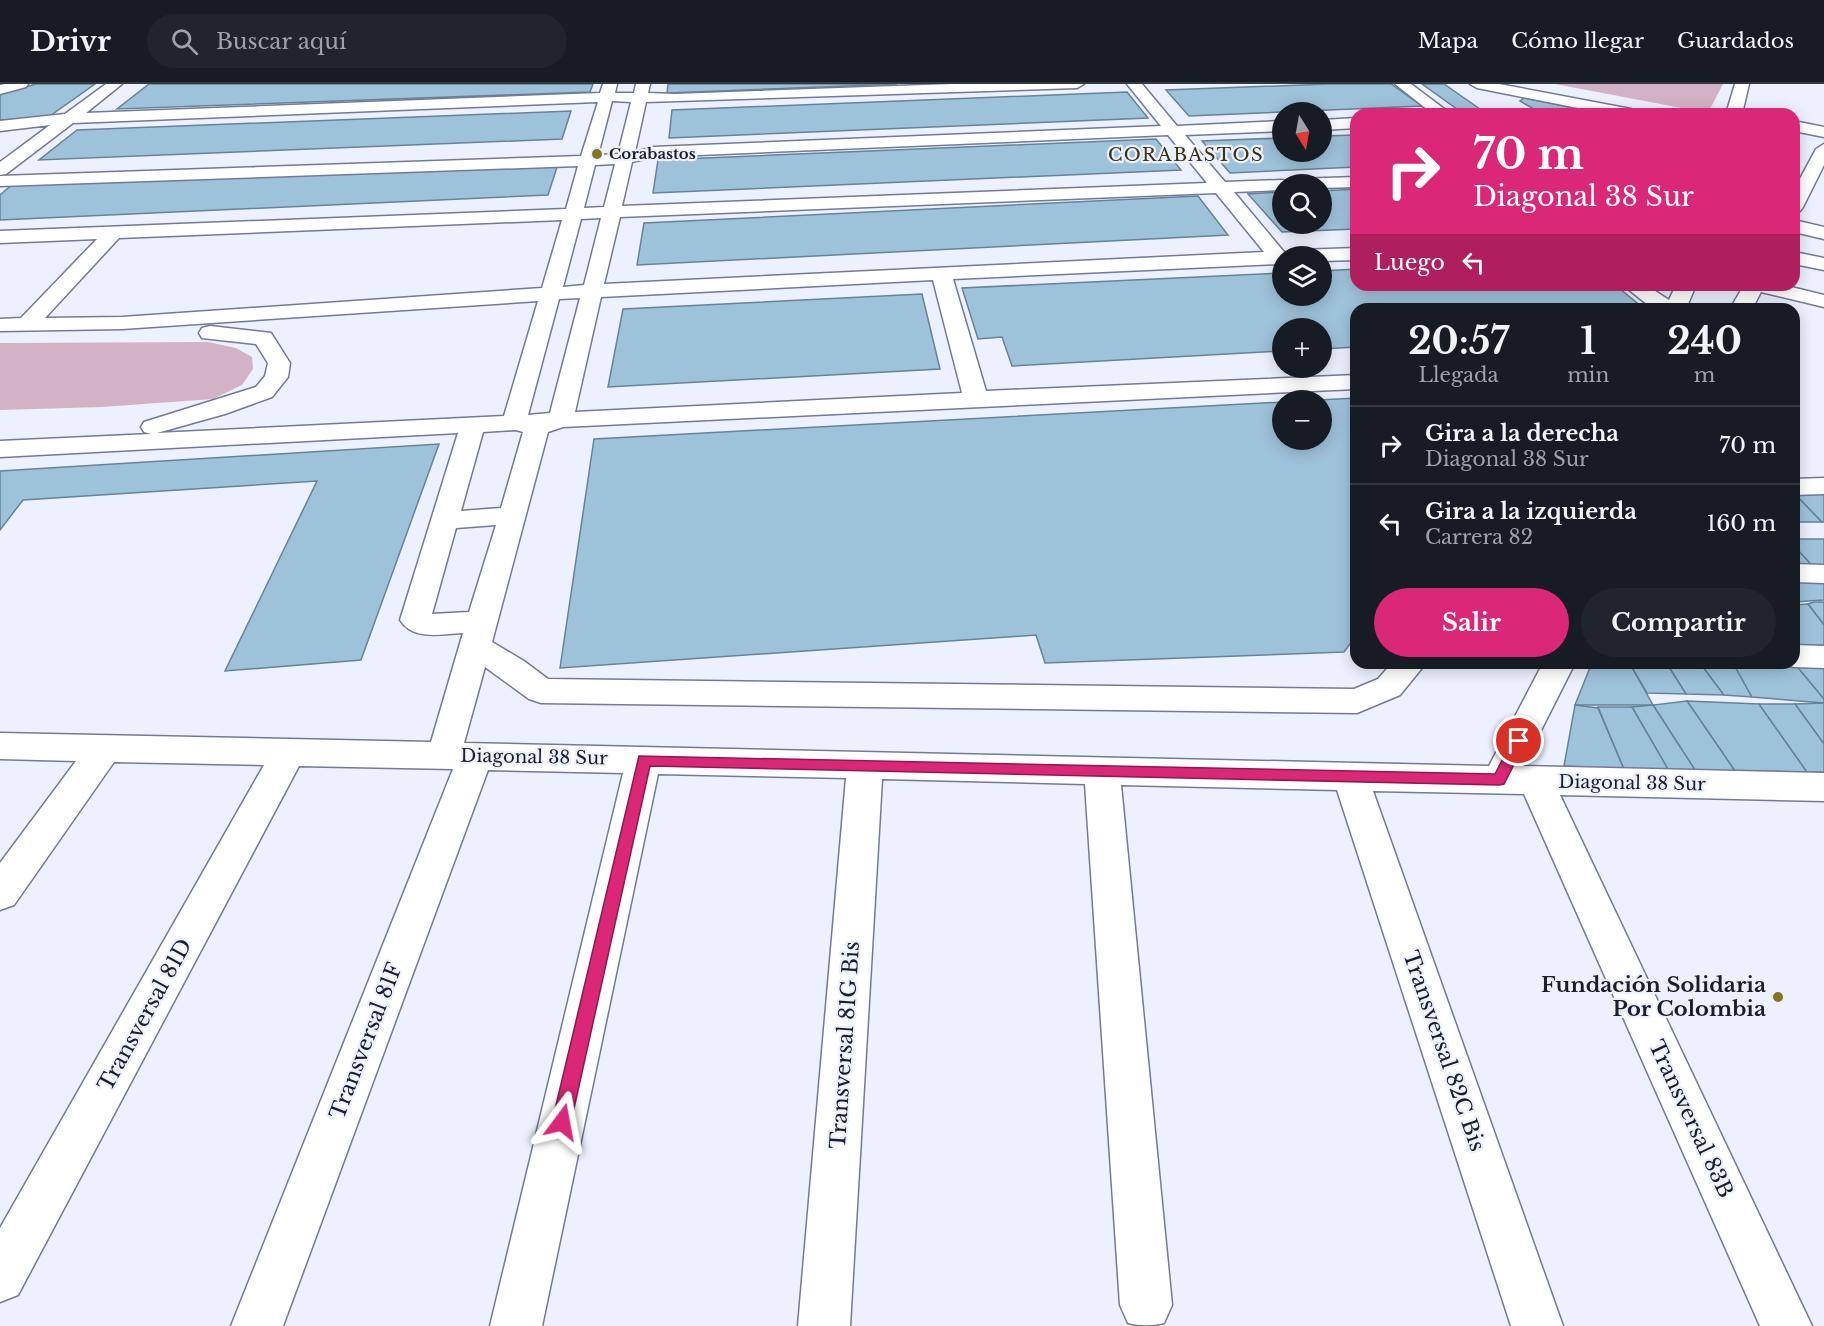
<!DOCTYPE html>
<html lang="es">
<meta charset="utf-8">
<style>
:root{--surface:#171b24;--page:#20242c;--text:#f1f3f6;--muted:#9ea1a6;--line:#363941;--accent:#db2777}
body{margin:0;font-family:"Libre Baskerville",serif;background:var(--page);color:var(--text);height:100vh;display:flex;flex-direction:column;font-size:22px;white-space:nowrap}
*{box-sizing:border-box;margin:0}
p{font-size:20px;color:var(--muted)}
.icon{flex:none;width:33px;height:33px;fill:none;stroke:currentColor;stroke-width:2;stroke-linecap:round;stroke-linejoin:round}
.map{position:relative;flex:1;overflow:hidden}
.sheet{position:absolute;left:1350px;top:219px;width:450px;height:366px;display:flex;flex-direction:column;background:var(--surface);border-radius:18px;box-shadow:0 3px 15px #0003}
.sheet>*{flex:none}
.top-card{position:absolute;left:1350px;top:24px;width:450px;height:183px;border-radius:18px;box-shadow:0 3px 15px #0003;background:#db2777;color:#fff;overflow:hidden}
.needle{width:39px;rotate:169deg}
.controls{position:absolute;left:1272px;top:18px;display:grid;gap:12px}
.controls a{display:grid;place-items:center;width:60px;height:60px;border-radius:50%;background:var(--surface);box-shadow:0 3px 15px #0003;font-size:30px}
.pin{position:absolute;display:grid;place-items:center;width:51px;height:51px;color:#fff;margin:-26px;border:3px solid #fff;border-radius:50%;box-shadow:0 2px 6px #0007}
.me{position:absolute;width:66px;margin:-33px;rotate:13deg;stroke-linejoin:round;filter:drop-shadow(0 0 4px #0008)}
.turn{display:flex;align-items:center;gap:21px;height:126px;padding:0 24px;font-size:27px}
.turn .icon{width:78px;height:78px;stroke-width:2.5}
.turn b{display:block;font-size:42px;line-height:51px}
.then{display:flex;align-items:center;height:57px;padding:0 24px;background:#0003;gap:12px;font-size:22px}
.eta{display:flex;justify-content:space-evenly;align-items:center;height:102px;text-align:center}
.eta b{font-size:36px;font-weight:800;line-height:42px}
.primary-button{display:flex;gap:12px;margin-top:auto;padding:12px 24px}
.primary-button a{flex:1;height:69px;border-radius:36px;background:var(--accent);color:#fff;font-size:24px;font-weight:800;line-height:69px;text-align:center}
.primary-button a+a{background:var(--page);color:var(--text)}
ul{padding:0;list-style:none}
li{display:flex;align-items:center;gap:18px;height:78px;padding:0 24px;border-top:2px solid var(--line)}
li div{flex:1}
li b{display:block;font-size:22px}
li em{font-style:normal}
header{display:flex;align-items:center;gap:36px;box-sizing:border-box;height:84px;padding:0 30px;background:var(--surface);border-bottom:2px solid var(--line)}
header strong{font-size:28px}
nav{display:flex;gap:33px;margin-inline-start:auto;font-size:21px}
.search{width:420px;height:54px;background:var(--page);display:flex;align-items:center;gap:15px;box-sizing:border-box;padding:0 21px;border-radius:33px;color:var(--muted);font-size:22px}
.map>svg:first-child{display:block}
</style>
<header>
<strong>Drivr</strong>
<div class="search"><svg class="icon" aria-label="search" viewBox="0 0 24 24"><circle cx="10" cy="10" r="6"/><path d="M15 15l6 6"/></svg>Buscar aquí</div>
<nav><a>Mapa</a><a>Cómo llegar</a><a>Guardados</a></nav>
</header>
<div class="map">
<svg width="1824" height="1242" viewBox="0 0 1824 1242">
<rect width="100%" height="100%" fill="#edf0fe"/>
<g fill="#d4b2c5">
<polygon points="1555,0 1723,0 1708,29"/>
<polygon points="208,258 236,264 252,273 253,285 242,301 213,315 102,323 0,326 0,259"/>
</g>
<g fill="#9fc2db" stroke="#668397" stroke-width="1.5">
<polygon points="36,0 95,0 47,34 0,36 0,10"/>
<polygon points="149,0 593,0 590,8 117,25"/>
<polygon points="668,0 897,0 667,9"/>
<polygon points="1329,0 1391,0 1422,22 1189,32 1166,6"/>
<polygon points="1422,0 1444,0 1487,30 1464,30"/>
<polygon points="1127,8 1148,34 669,54 672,26"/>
<polygon points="1524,14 1605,30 1542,30 1520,17"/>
<polygon points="571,27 562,55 39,76 77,46"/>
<polygon points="1356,51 1356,83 1230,89 1202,57 1282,54 1282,68 1322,68 1322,52"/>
<polygon points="1156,55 1181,86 653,109 658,76"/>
<polygon points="559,77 548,111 0,136 0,111 13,100"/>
<polygon points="1356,105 1356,145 1282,148 1248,110 1282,108 1282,140 1322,140 1322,107"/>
<polygon points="1198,112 1228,151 637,181 644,139"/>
<polygon points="1356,185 1356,201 1615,201 1642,223 1618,225 1356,225 1356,263 1322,265 1322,244 1282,244 1282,267 1012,282 1002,253 978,255 962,204 1282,189 1282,212 1322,212 1322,187"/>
<polygon points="922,210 940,285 608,303 623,225"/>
<polygon points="1356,314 1356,552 1344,568 1045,579 1036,551 560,584 594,355 1282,318 1282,356 1322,356 1322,316 1318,316"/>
<polygon points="439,360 361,576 225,587 317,397 23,416 0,446 0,387"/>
<polygon points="1794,409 1822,438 1794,438"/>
<polygon points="1794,409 1824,410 1824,438 1822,438"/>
<polygon points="1794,455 1824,455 1824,488 1818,488 1794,462"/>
<polygon points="1794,462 1818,488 1794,487"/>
<polygon points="1794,491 1824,495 1824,516 1794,518"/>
<polygon points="1814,518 1824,518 1824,541 1808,520"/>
<polygon points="1808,520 1824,541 1824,561 1794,562 1794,521"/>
<polygon points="1700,579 1724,611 1686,610 1667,580"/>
<polygon points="1700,579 1733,579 1752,613 1724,611"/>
<polygon points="1733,579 1795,580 1824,615 1824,619 1752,613"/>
<polygon points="1824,579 1824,615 1795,580"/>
<polygon points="1630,580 1653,621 1575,621 1591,581"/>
<polygon points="1630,580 1667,580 1686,610 1647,609"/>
<polygon points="1687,617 1759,620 1807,688 1735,687"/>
<polygon points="1687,617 1735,687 1695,686 1653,621"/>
<polygon points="1824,619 1824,660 1795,620"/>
<polygon points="1759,620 1795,620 1824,660 1824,688 1807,688"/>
<polygon points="1575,621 1598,624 1624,685 1564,682"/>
<polygon points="1653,621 1695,686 1669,687 1632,623"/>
<polygon points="1598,623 1632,623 1669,687 1624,685"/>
</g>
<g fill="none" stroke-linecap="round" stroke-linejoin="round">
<g stroke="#727a97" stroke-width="3">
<g id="minor">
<polygon points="5,0 28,0 26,3 0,10 0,1"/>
<path d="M106 0H122L86 29 600 9 603 0H617L615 9H634L636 0H650L648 9 675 10 953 0H1084L1077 4 646 18 635 68 653 63 1161 42 1127 0H1142L1177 42 1282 37V47L1185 51 1225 98 1282 96 1289 98 1296 95 1356 93V103L1322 104V100H1282V106L1234 108 1284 168 1291 171 1293 168 1300 166 1356 164V176L1322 177V172H1282V179L1279 180 953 195 986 307 1356 291V305L563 343 548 348 492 558 524 577 548 595 1354 605 1378 595 1392 579H1426L1400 611 1357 629 541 619 529 615 485 583 464 659 1489 682 1543 579H1575L1523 682 1824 689V717L1560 711 1812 1242H1760L1524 710 1373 707 1563 1242H1511L1337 706 1121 701 1172 1221 1164 1239C1153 1242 1139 1242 1128 1239L1120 1221 1085 700 882 695 850 1242H798L846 694 658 690 542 1242H490L623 689 488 686 283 1242H231L453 685 299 682 18 1211 0 1218V1144L264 681 114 678 14 821 0 826V779L76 677 0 675V649L431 658 463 549C442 550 413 557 400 536L458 349 0 373V357L151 350 144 348 141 343 144 338 256 303 265 292 268 279 256 260 202 254 199 249 202 244 210 242 271 249 290 279 288 293 272 313 225 330 157 349 504 332 538 217 122 245 0 247V235L21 234 97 155 0 159V147L566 125 578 82 0 102V92L581 72 598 18 73 39 6 90 0 91V78L50 41 0 47V37L65 30ZM612 17 631 18 618 70 598 71ZM1168 51 1207 99 622 122 632 78 653 73ZM615 80 604 123 584 124 595 81ZM1216 109 1264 168 604 200 620 133ZM601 134 584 201 563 203 581 135ZM562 136 542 204 122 233 45 234 119 154ZM933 196 962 309 575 328 601 213ZM580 214 550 329 528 331 559 215ZM516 346 523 348 501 424 461 427 483 348ZM496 441 469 528 432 530 456 444Z"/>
<polygon points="1395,0 1411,0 1451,30 1433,30"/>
<polygon points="1470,0 1499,0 1631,25 1639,30 1608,30 1477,4"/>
<polygon points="1735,0 1749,0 1742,30 1726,30"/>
<polygon points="1356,34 1356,44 1322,46 1322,36"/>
<polygon points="1794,37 1824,43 1824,53 1794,47"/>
<polygon points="1824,60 1824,81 1803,123 1800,127 1794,128 1794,106 1816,65"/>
<polygon points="1794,136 1824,143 1824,155 1794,148"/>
<polygon points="1794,168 1824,174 1824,186 1794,180"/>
<polygon points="1623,201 1646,201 1669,216 1676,201 1696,201 1686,225 1653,225"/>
<polygon points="1744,201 1783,201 1824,211 1824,223 1761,208 1752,225 1730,225"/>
<polygon points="1824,394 1824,410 1794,411 1794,395"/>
<polygon points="1794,480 1824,481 1824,499 1794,498"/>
<polygon points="1794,561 1824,562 1824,584 1794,583 1783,580 1794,579"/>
</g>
</g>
<use href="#minor" fill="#fff" fill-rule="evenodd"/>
</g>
<polygon fill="#db2777" stroke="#8e194d" stroke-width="1.5" points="1519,651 1526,657 1504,700 1499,701 650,682 571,1038 569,1045 562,1048 555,1045 552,1038 639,672 1495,690 1514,653"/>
<g fill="#84771a" stroke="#edf0fe" stroke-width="2">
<circle cx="597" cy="70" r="6"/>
<circle cx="1778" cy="913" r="6"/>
</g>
<g text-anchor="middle" stroke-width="4.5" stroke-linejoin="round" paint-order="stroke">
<g font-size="15" font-weight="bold" fill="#1c1e2a" stroke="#edf0fe" text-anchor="start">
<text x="609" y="75">Corabastos</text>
</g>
<g font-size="18" letter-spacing="1.5" fill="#3a3408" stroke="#edf0fe">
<text x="1186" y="77">CORABASTOS</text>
</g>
<g font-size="18" fill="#1c1e2a" stroke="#edf0fe">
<text transform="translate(534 673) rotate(1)" y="6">Diagonal 38 Sur</text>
<text transform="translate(1632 699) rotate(1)" y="6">Diagonal 38 Sur</text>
</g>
<g font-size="21" font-weight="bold" fill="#1c1e2a" stroke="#edf0fe" text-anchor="end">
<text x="1766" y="908">Fundación Solidaria<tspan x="1766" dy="24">Por Colombia</tspan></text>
</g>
<g font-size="21" fill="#1c1e2a" stroke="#edf0fe">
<text transform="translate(145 931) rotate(-61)" y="7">Transversal 81D</text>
<text transform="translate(366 957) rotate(-69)" y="7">Transversal 81F</text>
<text transform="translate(845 961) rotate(-86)" y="7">Transversal 81G Bis</text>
<text transform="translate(1444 967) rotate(71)" y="7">Transversal 82C Bis</text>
<text transform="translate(1691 1035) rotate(65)" y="7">Transversal 83B</text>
</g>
</g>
</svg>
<div class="controls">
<a><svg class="needle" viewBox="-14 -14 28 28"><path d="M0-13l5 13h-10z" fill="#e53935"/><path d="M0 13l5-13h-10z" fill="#9ea1a6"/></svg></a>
<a><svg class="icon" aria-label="search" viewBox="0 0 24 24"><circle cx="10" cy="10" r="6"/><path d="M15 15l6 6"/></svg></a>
<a><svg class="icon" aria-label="layers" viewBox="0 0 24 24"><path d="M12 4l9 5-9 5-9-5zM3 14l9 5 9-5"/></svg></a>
<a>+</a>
<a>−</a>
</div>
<div class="pin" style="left:1519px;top:657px;background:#d93025"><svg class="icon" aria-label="arrive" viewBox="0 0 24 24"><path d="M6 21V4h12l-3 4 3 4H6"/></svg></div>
<svg class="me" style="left:562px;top:1038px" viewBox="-20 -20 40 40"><path d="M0-17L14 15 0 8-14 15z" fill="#db2777" stroke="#fff" stroke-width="4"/></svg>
<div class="top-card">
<div class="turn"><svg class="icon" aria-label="right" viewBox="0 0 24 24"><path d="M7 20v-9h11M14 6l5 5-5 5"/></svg><div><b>70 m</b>Diagonal 38 Sur</div></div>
<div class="then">Luego<svg class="icon" aria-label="left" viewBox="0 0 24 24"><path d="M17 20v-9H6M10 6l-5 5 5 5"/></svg></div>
</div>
<section class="sheet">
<div class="eta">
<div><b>20:57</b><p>Llegada</p></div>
<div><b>1</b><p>min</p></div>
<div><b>240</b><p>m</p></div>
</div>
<ul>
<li><svg class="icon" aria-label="right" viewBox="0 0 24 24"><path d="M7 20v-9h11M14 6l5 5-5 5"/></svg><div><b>Gira a la derecha</b><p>Diagonal 38 Sur</p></div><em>70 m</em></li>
<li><svg class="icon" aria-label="left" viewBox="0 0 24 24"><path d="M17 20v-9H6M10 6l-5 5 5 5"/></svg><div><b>Gira a la izquierda</b><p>Carrera 82</p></div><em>160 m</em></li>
</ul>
<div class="primary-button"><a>Salir</a><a>Compartir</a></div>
</section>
</div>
